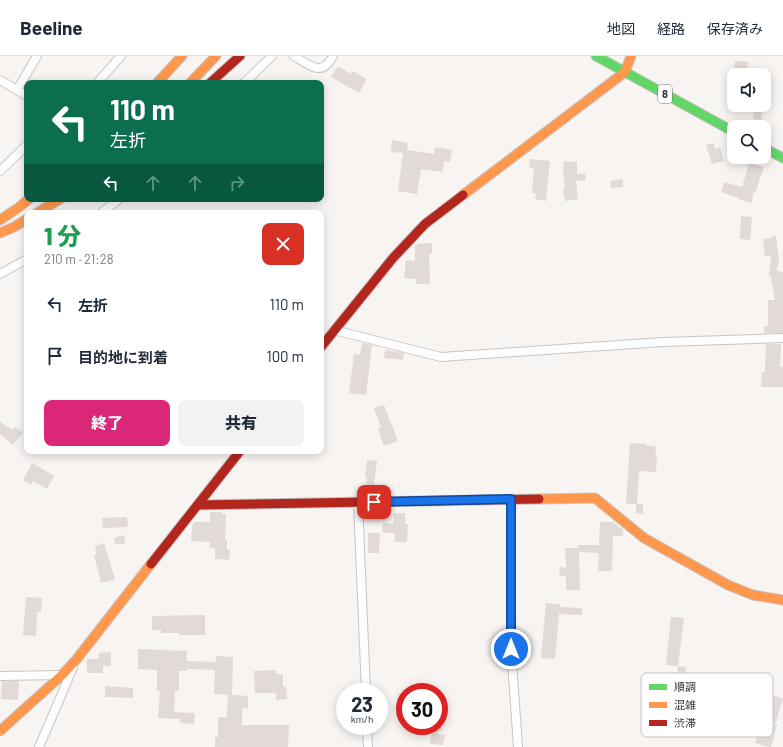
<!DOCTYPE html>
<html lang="ja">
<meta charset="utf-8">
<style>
:root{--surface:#fff;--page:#f2f2f3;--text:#1f2937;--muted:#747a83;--line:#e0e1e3;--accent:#db2777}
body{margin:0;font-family:Barlow,"Noto Sans JP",sans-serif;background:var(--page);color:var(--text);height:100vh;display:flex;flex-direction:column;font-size:15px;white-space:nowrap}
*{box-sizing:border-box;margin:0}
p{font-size:13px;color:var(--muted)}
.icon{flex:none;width:22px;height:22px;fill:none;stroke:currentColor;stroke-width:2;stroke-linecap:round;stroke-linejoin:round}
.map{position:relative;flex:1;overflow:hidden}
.side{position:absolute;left:24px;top:154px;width:300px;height:244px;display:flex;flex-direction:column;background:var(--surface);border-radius:8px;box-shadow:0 2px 10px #0003}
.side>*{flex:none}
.banner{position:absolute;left:24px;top:24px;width:300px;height:122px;border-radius:8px;box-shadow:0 2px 10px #0003;background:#0b6e4f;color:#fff;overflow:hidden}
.tools{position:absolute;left:727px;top:12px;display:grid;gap:8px}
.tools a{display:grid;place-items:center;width:44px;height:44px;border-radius:8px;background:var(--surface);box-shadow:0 2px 10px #0003;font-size:20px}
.speed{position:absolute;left:336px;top:627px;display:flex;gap:8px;font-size:20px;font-weight:700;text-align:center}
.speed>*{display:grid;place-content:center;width:52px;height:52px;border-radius:50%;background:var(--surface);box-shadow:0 2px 10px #0003;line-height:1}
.speed small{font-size:10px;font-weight:400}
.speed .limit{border:6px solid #d22;background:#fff;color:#111}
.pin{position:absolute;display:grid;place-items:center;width:34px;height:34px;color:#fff;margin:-17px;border-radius:8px;box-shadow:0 2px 6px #0006}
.me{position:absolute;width:44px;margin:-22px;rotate:0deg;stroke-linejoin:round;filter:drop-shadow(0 0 3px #0008)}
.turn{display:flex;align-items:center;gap:14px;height:84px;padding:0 20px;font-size:18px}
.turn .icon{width:52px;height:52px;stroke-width:2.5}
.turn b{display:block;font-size:28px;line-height:34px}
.lanes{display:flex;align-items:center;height:38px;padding:0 20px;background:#0003;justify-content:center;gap:20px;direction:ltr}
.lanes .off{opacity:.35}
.round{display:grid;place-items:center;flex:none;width:42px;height:42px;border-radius:8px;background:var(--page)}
.headline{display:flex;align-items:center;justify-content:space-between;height:68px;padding:0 20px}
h1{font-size:24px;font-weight:800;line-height:30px;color:#1e9e55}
.button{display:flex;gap:8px;margin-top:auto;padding:8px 20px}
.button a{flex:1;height:46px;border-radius:8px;background:var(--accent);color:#fff;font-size:16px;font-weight:800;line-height:46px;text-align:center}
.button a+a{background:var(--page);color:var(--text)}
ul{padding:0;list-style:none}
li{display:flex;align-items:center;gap:12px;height:52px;padding:0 20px}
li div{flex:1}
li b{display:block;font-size:15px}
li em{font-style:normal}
header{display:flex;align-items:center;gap:24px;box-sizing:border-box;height:56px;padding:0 20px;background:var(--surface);border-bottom:1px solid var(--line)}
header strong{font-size:19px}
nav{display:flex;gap:22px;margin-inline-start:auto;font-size:14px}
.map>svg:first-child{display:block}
</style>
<header>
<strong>Beeline</strong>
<nav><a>地図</a><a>経路</a><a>保存済み</a></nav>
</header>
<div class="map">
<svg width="783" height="691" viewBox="0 0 783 691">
<rect width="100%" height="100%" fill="#f7f4f2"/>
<g fill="#e2dad6">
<polygon points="735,5 748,6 746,19 733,19"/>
<polygon points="338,10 351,18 352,15 367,23 359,37 331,21"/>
<polygon points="754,54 762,55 761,64 753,63"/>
<polygon points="392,84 408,87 407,94 434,98 435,91 452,94 450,106 444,105 443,116 421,113 417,138 398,135 403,97 391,96"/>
<polygon points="713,87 715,93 720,91 724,105 712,108 706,89"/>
<polygon points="530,103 550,105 546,145 535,143 536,137 532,137 534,112 529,111"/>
<polygon points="564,105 577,106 577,118 585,118 586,124 576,125 578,143 565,145 563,133 565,132 563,113"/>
<polygon points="749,107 764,111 755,137 753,137 752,147 738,143 738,142 721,136 724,126 742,131"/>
<polygon points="623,123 623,131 611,132 610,125"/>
<polygon points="741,160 752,161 750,184 740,183"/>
<polygon points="772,180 776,180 779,205 777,215 783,216 783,277 764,277 764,270 768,270 768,244 775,244 771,221 769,220 771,200 765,200 763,183 772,182"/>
<polygon points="432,187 432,198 429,198 430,228 416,228 416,223 404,222 406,204 415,205 415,190 417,188"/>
<polygon points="362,287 372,289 366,339 349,337 354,298 360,299"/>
<polygon points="766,288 781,288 780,311 783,311 783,331 761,331 762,316 765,316"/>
<polygon points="385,294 404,297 403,304 384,302"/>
<polygon points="384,349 391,368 391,366 398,385 384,390 378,373 381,372 374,352"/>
<polygon points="0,366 13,374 15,371 23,377 13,389 0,378"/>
<polygon points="630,387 646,388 646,390 655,390 656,399 657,399 656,416 639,415 637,448 643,448 643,458 636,457 636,448 626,448"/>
<polygon points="367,404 377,405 374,429 366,428 367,421 365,421"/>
<polygon points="32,407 54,420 47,433 33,425 31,429 23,424"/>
<polygon points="210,456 222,456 222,458 226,458 225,484 227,484 227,494 230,494 229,504 215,503 215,492 210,492 210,486 191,485 192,469 194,466 210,466"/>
<polygon points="394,457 405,457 405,468 408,468 407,486 394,486 395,478 382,476 383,467 393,468"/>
<polygon points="127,461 128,471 103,472 102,462"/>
<polygon points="600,466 613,466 623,474 623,480 613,480 612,515 598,515 599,497 579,496 580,534 566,534 566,520 559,520 560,511 566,512 565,492 578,492 578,489 599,489"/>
<polygon points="368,477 380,477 379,497 368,497"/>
<polygon points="124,479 125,488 115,488 114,482"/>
<polygon points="104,487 115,523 101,527 94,499 97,498 95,490"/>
<polygon points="26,541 42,542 41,556 37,556 36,580 23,579"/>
<polygon points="546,547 560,548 560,551 582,552 582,559 559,558 555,603 541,602"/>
<polygon points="205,559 205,579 179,579 179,577 161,577 161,574 152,574 152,560"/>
<polygon points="671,561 684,562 678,610 666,609"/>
<polygon points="138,593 187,595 187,605 216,606 216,600 233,601 232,639 248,640 248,652 242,652 242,669 289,669 288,691 215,691 215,681 218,681 218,661 227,661 228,639 214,638 215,614 187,613 187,615 179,615 179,635 175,635 174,656 195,657 194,668 180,667 180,663 158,662 160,635 157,635 157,614 138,613"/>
<polygon points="111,596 111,610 103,610 103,617 87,617 87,603 99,603 99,597"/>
<polygon points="678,610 686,611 684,624 677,623"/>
<polygon points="276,614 276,618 283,618 283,631 286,630 287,643 276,644 276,637 255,637 254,615"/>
<polygon points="2,625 19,625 18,644 1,643"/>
<polygon points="105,630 133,632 133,642 105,641"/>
<polygon points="774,639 783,643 775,669 777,669 771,691 769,691 755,687 768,640 774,642"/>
<polygon points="421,670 441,670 441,675 437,676 438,678 445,679 443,689 430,688 432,676 421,677"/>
</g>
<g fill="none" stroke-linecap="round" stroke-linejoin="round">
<g stroke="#c8c6c4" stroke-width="10">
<g id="street">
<path d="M294 0C310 9 321 22 333 0"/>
<polyline points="0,24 27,40"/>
<polyline points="97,27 121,0"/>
<polyline points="244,27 272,0"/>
<polyline points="17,34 37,0"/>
<polyline points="0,115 27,89"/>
<polyline points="101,157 119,143"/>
<polyline points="0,218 27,203"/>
<polyline points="334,274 441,301 663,286 783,282"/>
<polyline points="511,443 511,593 518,691"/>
<polyline points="358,446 366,636"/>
<polyline points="0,620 62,619"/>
<polyline points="367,670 368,691"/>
<polyline points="39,691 61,640 73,611"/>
</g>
</g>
<g stroke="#c8c6c4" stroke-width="11">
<g id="fast">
<polyline points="596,0 734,76"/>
<polyline points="764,92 783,102"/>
</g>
</g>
<g stroke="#c8c6c4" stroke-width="11">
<g id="slow">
<polyline points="157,27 182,0"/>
<polyline points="190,27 216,0"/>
<polyline points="463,139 625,16 631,0"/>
<polyline points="37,157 60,143"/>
<polyline points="0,164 18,152 29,143"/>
<polyline points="0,177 14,171 27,163"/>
<polyline points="539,443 595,442 644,482 728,529 753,539 783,544"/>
<polyline points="0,675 62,619 76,604 151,508"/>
</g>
</g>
<g stroke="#c8c6c4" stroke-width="11">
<g id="jam">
<polyline points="210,27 240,0"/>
<polyline points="321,291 393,202 425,168 463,139"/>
<polyline points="198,449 539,443"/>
<polyline points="151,508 240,395"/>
</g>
</g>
<use href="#street" stroke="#fefdfd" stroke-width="8"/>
<use href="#fast" stroke="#63d668" stroke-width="9"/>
<use href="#slow" stroke="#ff974d" stroke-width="9"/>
<use href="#jam" stroke="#b3261e" stroke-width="9"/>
</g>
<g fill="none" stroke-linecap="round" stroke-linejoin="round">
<g stroke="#114b97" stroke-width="10">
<polyline id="route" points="374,446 511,443 511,593"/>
</g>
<use href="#route" stroke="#1a73e8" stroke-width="7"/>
</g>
<g text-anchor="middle" stroke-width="3" stroke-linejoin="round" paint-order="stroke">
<rect fill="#fff" stroke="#747272" stroke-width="1" x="658" y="29" width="14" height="18" rx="3"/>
<g font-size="11" font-weight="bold" fill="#393635">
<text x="665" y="42">8</text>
</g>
</g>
<rect x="641" y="617" width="132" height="64" rx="6" fill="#fff" stroke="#c4c3c2" stroke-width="1"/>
<rect x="649" y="628" width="18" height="6" fill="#63d668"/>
<rect x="649" y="646" width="18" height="6" fill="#ff974d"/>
<rect x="649" y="664" width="18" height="6" fill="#b3261e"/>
<g font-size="11" fill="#393635">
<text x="674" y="635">順調</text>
<text x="674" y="653">混雑</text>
<text x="674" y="671">渋滞</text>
</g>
</svg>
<div class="tools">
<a><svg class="icon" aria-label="sound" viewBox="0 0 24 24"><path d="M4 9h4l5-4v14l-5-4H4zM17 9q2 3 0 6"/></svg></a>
<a><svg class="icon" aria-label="search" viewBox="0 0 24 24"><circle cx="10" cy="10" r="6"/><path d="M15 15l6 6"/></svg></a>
</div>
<div class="speed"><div>23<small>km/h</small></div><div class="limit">30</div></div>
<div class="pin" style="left:374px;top:446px;background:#d93025"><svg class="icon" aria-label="arrive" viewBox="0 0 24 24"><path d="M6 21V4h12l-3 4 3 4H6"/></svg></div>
<svg class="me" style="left:511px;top:593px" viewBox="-20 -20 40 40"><circle r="17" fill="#1a73e8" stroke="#fff" stroke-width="3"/><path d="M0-11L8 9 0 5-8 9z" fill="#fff"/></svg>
<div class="banner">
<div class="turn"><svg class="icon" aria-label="left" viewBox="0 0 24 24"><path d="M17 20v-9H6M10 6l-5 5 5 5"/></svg><div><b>110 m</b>左折</div></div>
<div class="lanes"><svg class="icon" aria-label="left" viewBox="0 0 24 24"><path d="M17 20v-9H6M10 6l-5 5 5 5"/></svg><svg class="icon off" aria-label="ahead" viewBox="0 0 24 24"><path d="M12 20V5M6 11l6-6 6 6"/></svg><svg class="icon off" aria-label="ahead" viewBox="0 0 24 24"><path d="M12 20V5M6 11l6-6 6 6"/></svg><svg class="icon off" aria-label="right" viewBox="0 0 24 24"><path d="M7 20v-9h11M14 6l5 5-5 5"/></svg></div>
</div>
<section class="side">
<div class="headline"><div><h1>1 分</h1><p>210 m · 21:28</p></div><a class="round" style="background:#d93025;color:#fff"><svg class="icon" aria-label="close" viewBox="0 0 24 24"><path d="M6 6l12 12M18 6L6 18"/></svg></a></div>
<ul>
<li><svg class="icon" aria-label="left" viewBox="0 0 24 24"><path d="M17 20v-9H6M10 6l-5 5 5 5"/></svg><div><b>左折</b></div><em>110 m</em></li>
<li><svg class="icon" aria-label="arrive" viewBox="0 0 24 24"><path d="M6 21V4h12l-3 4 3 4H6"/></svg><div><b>目的地に到着</b></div><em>100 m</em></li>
</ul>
<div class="button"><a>終了</a><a>共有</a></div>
</section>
</div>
